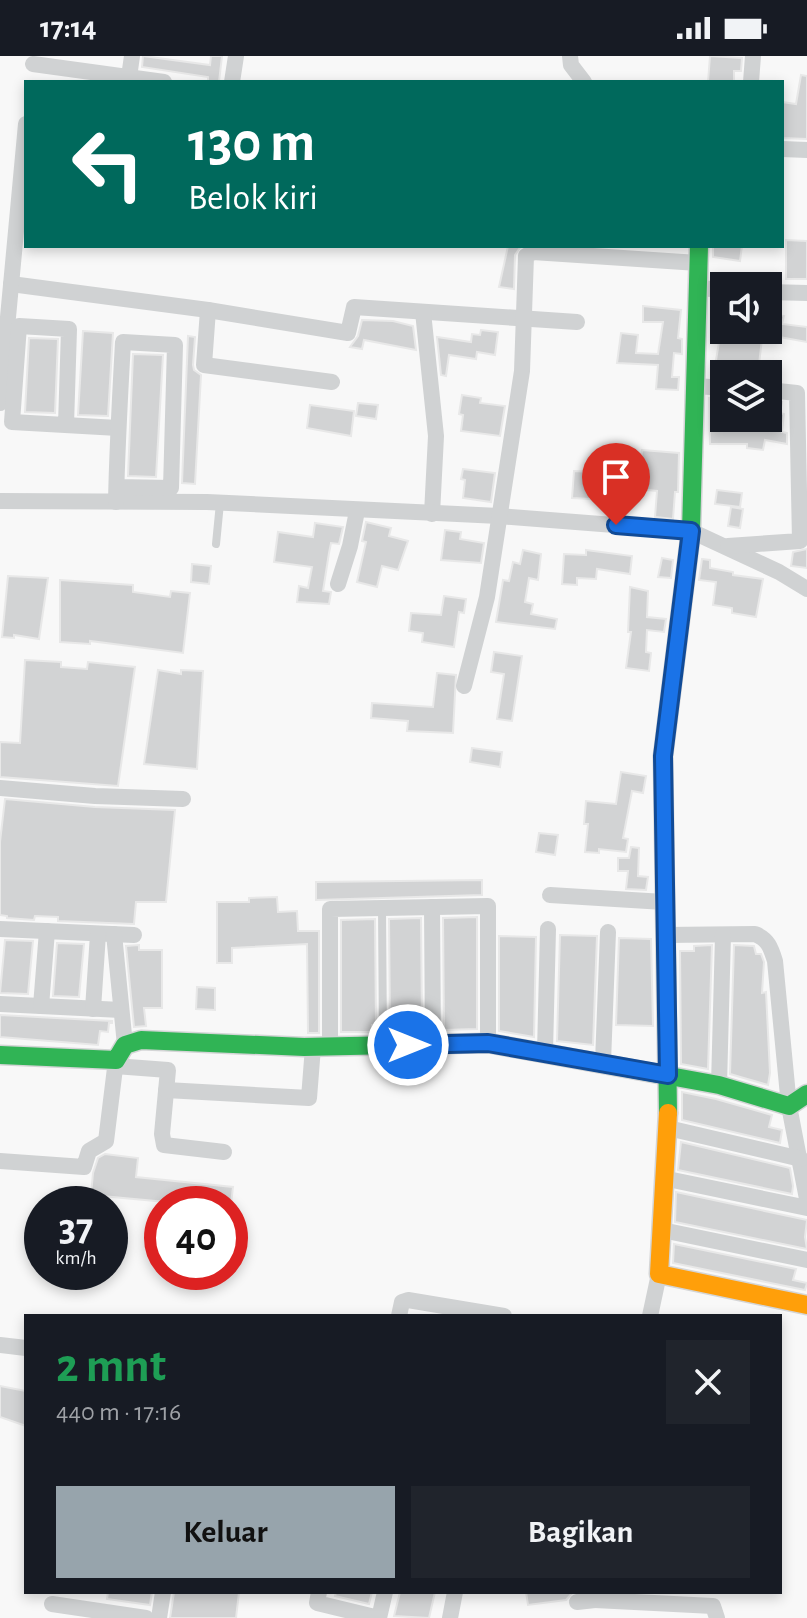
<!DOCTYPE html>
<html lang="id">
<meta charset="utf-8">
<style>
:root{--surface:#171b24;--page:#20242c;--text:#f1f3f6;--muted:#9ea1a6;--accent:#97a4ac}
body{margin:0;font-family:"Alegreya Sans",sans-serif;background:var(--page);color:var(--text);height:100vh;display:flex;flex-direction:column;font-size:30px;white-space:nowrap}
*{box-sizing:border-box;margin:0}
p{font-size:26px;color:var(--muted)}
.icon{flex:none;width:44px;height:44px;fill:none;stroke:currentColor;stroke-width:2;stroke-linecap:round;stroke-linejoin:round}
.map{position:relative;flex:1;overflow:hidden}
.drawer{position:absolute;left:24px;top:1258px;width:758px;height:280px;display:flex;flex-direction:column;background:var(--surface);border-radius:0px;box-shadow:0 4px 12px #0003}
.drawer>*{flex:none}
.top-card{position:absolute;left:24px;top:24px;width:760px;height:168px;border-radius:0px;box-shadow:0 4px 12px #0003;background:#00695c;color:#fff;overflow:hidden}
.buttons{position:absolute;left:710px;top:216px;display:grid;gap:16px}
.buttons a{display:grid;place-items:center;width:72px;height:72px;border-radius:0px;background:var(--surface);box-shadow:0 4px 12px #0003;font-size:40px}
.speed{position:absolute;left:24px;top:1130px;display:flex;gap:16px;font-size:40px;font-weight:700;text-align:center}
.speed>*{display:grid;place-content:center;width:104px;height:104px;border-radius:50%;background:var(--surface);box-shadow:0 4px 12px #0003;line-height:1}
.speed small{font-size:20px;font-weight:400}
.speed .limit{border:12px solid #d22;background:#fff;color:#111}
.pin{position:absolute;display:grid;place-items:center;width:68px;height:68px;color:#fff;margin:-82px -34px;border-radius:50% 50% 50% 0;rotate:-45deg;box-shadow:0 0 8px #0007}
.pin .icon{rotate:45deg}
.me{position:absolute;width:88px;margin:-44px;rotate:90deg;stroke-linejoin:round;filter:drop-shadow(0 0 6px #0008)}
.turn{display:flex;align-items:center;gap:28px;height:168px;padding:0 32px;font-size:36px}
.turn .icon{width:104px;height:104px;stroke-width:2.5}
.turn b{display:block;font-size:56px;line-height:68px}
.round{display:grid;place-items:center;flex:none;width:84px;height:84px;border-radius:0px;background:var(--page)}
.overview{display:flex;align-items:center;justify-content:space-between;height:136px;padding:0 32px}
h1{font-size:48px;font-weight:700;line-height:60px;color:#1e9e55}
.cta{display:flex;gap:16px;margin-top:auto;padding:16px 32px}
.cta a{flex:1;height:92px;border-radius:0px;background:var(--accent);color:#111;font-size:32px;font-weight:700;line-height:92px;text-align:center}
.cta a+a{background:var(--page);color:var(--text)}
.status{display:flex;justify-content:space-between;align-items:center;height:56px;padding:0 40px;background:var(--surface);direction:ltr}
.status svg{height:22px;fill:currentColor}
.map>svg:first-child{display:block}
</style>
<div class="status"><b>17:14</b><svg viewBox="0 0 49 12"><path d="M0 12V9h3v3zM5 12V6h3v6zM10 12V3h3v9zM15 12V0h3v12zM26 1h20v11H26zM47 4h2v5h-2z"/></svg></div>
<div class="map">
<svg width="807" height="1562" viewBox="0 0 807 1562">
<rect width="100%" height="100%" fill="#f8f8f8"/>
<g fill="#d2d3d4" stroke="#e8e8e8" stroke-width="2">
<polygon points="143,0 210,9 211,0 222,0 219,26 208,26 208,21 142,11"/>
<polygon points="710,0 742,2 741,15 734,15 734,26 708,26"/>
<polygon points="801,19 807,20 807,83 782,82 782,46 796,48"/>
<polygon points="786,184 807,185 807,223 786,223"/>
<polygon points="508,190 521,190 515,199 514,233 499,231"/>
<polygon points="713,190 742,190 740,205 713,201"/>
<polygon points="643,250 681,254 678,282 682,283 682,298 674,297 672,321 679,321 678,334 656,333 658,309 617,307 621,277 638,279 636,297 658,298 663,266 643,266"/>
<polygon points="768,257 784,260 782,268 807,271 807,286 768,279"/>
<polygon points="362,264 393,265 413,270 416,294 364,284 362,293 350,291 358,280"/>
<polygon points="481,274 498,276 495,299 477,296 476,303 449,299 446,320 441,319 437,281 471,286 472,278 480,279"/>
<polygon points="721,274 763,274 758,317 718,318 714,316"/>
<polygon points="83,275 113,277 108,360 78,359"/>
<polygon points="188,280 195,281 193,309 194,314 201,319 195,428 182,427"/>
<polygon points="29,282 58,283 55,357 25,356"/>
<polygon points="133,298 163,299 156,421 128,420"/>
<polygon points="462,339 481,342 480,347 505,350 500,380 461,375 463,359 459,358"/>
<polygon points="709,342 724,343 724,362 768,362 768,345 782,346 780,357 784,358 782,376 787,377 787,388 765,384 763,394 747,392 747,388 710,388"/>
<polygon points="358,347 378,349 376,363 356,360"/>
<polygon points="310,349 354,355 351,380 307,372"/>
<polygon points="642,394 679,397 678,436 675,436 673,463 655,461 657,435 638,433"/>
<polygon points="463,413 495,417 491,446 463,442 465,424 461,423"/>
<polygon points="574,415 592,416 590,443 572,442"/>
<polygon points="616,428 635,429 633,446 615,445"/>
<polygon points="717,434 742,437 740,451 715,448"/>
<polygon points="731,451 743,453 740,472 728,470"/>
<polygon points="366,466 391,472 389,480 408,485 398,514 382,510 377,531 357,526 366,486 362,485"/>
<polygon points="315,467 343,471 339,488 331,487 329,497 323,535 331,536 329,548 297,546 299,530 308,532 312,511 274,506 278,476 313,481"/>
<polygon points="445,474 461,476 460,483 484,487 481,507 441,504"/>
<polygon points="807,493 807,512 791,510 793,496"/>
<polygon points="523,494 541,498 538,524 529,522 525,546 533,548 531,558 557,563 555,573 496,566 503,524 509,525 513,506 520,508"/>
<polygon points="586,494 632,500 630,518 597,513 596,523 577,522 577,529 562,528 564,498 586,499"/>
<polygon points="662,502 673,504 671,522 658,521"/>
<polygon points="702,503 710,504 710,512 733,516 733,519 763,523 756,561 732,557 732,552 713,549 716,526 699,524"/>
<polygon points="192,508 211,510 209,528 191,526"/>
<polygon points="8,520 48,522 39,583 14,579 14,582 2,581"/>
<polygon points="60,524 133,529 133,536 170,541 171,535 190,537 183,597 90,585 90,588 60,586"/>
<polygon points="630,531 648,535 647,561 666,563 664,576 647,574 646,596 651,597 649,615 626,612 631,576 628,576"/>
<polygon points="444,540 466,543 464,557 459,556 454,591 422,586 423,577 409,575 411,557 441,559"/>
<polygon points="494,596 522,600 512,665 497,663 504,618 491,616"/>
<polygon points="25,604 61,606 61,611 87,613 88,606 135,611 118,730 0,721 0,686 20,687"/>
<polygon points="158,614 181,618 181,614 203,615 197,713 144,708"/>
<polygon points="437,617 456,619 453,677 407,675 408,665 371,662 372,647 433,651"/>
<polygon points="472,692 502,696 500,711 470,706"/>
<polygon points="621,716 646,720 643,737 632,735 623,782 628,783 626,796 599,793 599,797 585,796 588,768 584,768 586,745 616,748"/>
<polygon points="5,743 95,751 175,754 166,846 136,846 134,868 58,865 58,861 35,860 34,864 7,862 7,860 0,859 0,786"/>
<polygon points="539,777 558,779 555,799 536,796"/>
<polygon points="631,791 639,792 638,820 648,821 646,834 626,833 628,815 618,815 618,802 629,802"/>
<polygon points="482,824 482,839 316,844 316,826"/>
<polygon points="277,841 278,856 297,855 298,875 319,875 319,977 308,977 307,888 232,892 232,907 217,907 217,846 249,846 249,842"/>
<polygon points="477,861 477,973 444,974 443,862"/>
<polygon points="421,862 422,968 390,969 389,863"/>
<polygon points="375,863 376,969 372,969 372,976 341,976 341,864"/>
<polygon points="560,879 597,880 593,989 557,985"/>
<polygon points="499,880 536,881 534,981 499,975"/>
<polygon points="619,882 651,883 653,970 616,969"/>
<polygon points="5,884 33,885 28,938 0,937"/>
<polygon points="57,887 84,888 79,941 53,940"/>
<polygon points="139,889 139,894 162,894 162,952 144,952 146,970 134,971 126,890"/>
<polygon points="712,889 708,1013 681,1008 680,895 694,895 694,890"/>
<polygon points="734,889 754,890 756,898 761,898 764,906 762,937 766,936 770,1017 768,1029 730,1018"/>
<polygon points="197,931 215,932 215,954 196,953"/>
<polygon points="0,959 112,965 112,967 109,967 108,976 100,975 98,989 0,981"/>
<polygon points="682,1036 716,1043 772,1059 769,1071 782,1074 780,1087 682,1064"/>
<polygon points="681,1086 790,1112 793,1130 792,1138 678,1114"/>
<polygon points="105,1098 138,1102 136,1121 233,1131 231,1148 188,1148 91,1139 93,1117 98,1102"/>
<polygon points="676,1136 807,1164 805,1181 807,1193 675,1166"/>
<polygon points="674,1188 796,1213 793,1224 807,1227 805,1234 673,1207"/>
<polygon points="0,1330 26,1335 26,1370 0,1361"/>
<polygon points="108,1536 152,1536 150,1549 107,1543"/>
<polygon points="174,1536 239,1536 236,1562 170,1562"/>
<polygon points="336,1536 372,1536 369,1548 335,1540"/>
<polygon points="400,1536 435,1536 429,1562 394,1560"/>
<polygon points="526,1536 573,1536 566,1544 528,1549"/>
</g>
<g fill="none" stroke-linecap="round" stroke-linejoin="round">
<g stroke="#d4d5d6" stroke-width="21">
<g id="fast">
<polyline points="0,999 116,1004 125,989 141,984 304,991 488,987 719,1029 789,1050 807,1038"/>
<polyline points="668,1057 663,700 691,475 699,190"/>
</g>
</g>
<g stroke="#d4d5d6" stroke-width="21">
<polyline id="slow" points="668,1057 659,1218 807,1249"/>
</g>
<g stroke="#d0d2d3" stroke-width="8">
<polyline points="216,488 220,447"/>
<polyline points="382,852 383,987"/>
</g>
<g stroke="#d0d2d3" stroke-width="16">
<polyline points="570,0 571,9 584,26"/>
<polyline points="33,8 164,26"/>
<polyline points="129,21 132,0"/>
<polyline points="232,26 236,0"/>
<polyline points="751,26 753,0"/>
<polyline points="782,93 807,94"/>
<polyline points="11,228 208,254 348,277 354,251 577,266"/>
<polyline points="698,232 724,234"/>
<polyline points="768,236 807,237"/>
<polyline points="208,254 204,309 332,326"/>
<polyline points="423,256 436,380 432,458"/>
<polyline points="696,330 724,332"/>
<polyline points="0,347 26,68"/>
<polyline points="66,369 69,273 19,270 12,366 118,372"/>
<polyline points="0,445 207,446 499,460 691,475 779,516 807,533"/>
<path d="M116 446C117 393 120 340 123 286L175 289 171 432 117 431"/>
<polyline points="728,490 800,485 797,337 768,334"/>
<polyline points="338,528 350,490 357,455"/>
<polyline points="464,630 487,541 522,315 526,200 533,196 698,207"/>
<polyline points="0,732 95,740 183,743"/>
<polyline points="550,839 664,846"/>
<polyline points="432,851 433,990"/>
<polyline points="0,873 134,879"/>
<polyline points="114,878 125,989"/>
<path d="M665 879 755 878C768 883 771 892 775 905L789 1050 807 1143"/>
<polyline points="0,948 121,954"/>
<polyline points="41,950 47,875"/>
<polyline points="93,953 98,878"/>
<polyline points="330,990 330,853 488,850 488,987"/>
<polyline points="545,996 548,873"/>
<polyline points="603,1006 608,876"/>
<polyline points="115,1010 168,1014 162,1078 164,1089 224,1096"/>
<polyline points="719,1029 723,879"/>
<polyline points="166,1034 309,1042 313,991"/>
<polyline points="668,1072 801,1103"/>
<polyline points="0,1105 84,1111 89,1095 106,1085 116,1004"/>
<polyline points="663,1122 807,1152"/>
<polyline points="662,1174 807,1204"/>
<polyline points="399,1260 402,1246 408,1244 504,1260"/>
<polyline points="650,1260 659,1218"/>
<polyline points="0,1289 26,1292"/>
<polyline points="319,1536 317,1547 379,1562"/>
<polyline points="596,1536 595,1544 713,1550 717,1562"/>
<polyline points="577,1546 595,1544"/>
<polyline points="52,1548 146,1562"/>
<polyline points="159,1562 163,1536"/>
<polyline points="379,1562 385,1536"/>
<polyline points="450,1562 455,1536"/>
</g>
<use href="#fast" stroke="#30b455" stroke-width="18"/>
<use href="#slow" stroke="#ff9f0a" stroke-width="18"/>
</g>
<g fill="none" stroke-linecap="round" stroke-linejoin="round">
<g stroke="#114b97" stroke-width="20">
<polyline id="route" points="408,989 488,987 668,1019 663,700 691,475 616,469"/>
</g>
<use href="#route" stroke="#1a73e8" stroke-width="14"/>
</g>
</svg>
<div class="buttons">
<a><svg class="icon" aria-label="sound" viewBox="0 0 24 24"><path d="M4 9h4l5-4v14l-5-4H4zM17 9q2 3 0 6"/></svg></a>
<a><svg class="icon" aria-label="layers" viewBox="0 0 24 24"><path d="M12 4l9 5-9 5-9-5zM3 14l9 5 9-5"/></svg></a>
</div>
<div class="speed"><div>37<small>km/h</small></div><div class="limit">40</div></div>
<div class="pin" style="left:616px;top:469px;background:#d93025"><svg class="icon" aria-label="arrive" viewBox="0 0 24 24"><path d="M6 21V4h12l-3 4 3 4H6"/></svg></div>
<svg class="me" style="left:408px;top:989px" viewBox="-20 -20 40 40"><circle r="17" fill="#1a73e8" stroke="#fff" stroke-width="3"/><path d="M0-11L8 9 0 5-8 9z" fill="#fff"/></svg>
<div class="top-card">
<div class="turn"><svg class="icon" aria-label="left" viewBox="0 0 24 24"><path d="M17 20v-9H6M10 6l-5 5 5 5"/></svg><div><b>130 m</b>Belok kiri</div></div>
</div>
<section class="drawer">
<div class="overview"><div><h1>2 mnt</h1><p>440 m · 17:16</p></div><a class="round"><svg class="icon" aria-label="close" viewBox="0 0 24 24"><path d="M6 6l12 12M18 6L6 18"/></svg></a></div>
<div class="cta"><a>Keluar</a><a>Bagikan</a></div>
</section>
</div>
